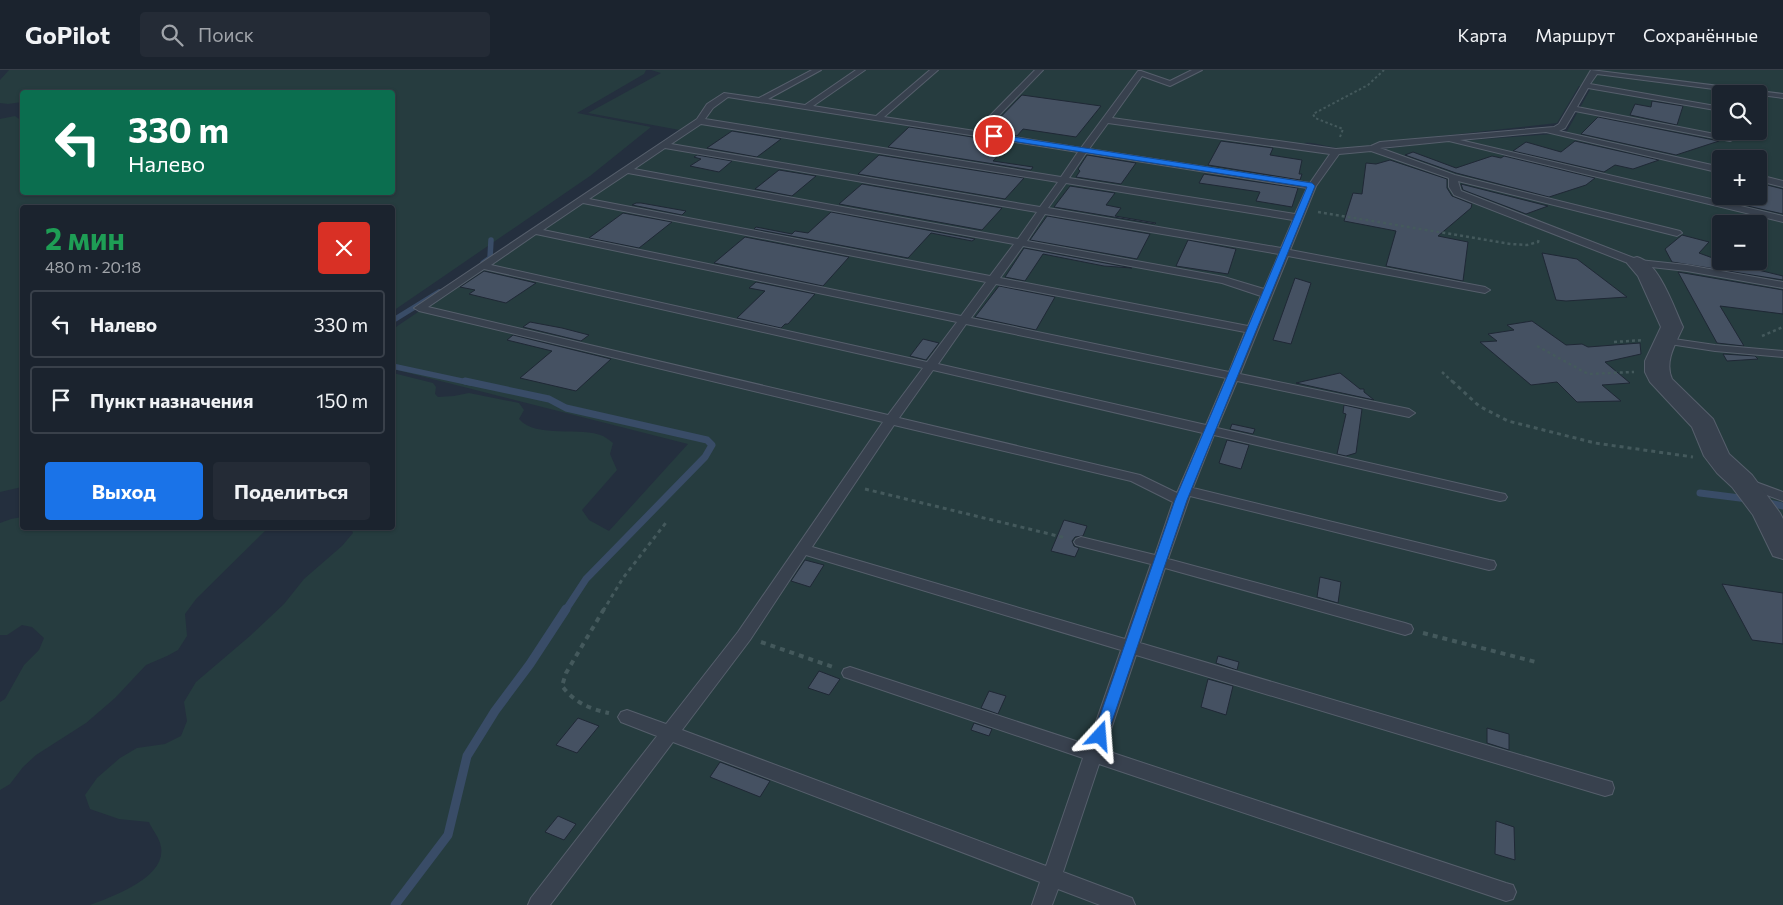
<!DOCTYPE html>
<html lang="ru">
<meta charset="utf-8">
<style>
:root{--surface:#1b232e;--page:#242b36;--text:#f1f3f6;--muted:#a0a4aa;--line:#39404a;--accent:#1a73e8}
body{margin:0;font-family:Commissioner,sans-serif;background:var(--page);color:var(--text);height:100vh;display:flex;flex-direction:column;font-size:19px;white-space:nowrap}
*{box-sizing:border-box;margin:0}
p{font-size:16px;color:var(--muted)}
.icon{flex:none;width:28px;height:28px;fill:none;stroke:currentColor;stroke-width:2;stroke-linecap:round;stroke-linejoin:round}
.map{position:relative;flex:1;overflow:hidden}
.side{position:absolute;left:20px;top:135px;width:375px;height:325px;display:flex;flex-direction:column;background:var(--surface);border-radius:5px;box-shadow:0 1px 4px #0004,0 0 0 1px var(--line)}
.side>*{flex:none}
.hud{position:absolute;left:20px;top:20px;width:375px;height:105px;border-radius:5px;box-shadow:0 1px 4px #0004,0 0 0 1px var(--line);background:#0b6e4f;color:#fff;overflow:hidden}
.controls{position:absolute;left:1712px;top:15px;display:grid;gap:10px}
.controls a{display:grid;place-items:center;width:55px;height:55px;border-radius:5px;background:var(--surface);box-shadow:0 1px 4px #0004,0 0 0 1px var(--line);font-size:25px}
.pin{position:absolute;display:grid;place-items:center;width:42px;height:42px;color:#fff;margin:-21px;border:2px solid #fff;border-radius:50%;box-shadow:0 1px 5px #0007}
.me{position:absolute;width:55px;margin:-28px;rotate:19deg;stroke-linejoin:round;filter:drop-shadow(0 0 4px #0008)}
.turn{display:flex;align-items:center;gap:18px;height:105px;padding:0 25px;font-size:22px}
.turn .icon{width:65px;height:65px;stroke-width:2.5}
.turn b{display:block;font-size:35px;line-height:42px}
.round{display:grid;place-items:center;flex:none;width:52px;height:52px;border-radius:5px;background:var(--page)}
.summary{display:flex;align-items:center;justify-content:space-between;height:85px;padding:0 25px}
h1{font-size:30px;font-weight:700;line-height:38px;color:#1e9e55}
.action{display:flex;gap:10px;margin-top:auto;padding:10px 25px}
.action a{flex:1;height:58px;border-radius:5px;background:var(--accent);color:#fff;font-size:20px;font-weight:700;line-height:58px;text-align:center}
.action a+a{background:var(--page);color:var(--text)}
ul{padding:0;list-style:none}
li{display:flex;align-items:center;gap:15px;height:68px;margin:0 10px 8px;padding:0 15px;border:2px solid var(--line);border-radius:5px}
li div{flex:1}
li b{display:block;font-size:19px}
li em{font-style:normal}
header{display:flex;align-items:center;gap:30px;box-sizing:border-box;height:70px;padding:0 25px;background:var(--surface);border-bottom:1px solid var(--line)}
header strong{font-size:24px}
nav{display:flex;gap:28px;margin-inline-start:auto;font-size:18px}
.search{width:350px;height:45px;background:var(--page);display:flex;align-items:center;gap:12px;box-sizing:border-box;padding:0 18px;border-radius:5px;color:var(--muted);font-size:19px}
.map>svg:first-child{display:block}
</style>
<header>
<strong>GoPilot</strong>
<div class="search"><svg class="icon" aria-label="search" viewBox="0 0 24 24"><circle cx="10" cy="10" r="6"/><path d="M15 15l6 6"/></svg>Поиск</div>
<nav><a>Карта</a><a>Маршрут</a><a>Сохранённые</a></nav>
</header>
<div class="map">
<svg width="1783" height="835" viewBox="0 0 1783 835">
<rect width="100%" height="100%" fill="#242f3e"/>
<g fill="#263c3f" fill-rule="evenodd">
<polygon points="9,0 646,0 644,4 577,43 651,57 590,106 393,241 392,138 22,138 22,417 0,422 0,49 15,46 22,51 22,122 392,122 392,22 22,22 22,32 8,34 0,33 0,10"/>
<path d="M651 0H1783V835H90C114 826 171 806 160 773 158 766 152 759 149 752L119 749 90 739 85 725 97 708 120 688 137 678 165 674 181 666 187 651 184 632 196 612 250 566 284 534 304 509 342 476 353 463 351 458H392L393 303 433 313 436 317 435 324 438 327 454 326 469 323 519 333 524 340 519 349C536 369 582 356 603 366 607 368 610 371 613 373L610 384 617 400 582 440 589 450 609 461 688 374 393 299V259L685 61 588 43 661 3ZM1579 16 1591 18 1566 63 1432 73 1360 82 1311 76 1304 73C1312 71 1335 79 1346 79 1363 78 1379 73 1396 71L1557 53ZM1721 24H1759V61H1721ZM1721 89H1759V126H1721ZM1721 154H1759V191H1721Z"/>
<polygon points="22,447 22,458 268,458 196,529 185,544 187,566 178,580 167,586 146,595 115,628 86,653 36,685 23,697 10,714 0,720 0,632 5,629 24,595 39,580 44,568 32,557 22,555 7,565 0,565 0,453 11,449"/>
</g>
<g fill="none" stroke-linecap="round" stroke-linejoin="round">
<g stroke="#394c67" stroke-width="5.5">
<polyline points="483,193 490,188 491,170"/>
<polyline points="392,251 439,222"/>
<polyline points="392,296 471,313"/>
</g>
<g stroke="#394c67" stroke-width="7">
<polyline points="465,311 549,329 566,338 707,370 712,375 705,387 586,509 565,541"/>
<polyline points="1700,423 1748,429"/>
<polyline points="1764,432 1783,436"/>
</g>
<polyline stroke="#394c67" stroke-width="9" points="395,835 448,765 467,686 495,641 530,594 566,539"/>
</g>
<g fill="#455162" stroke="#1f2835">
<polygon points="1022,25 1101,36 1076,67 1023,59 1017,66 987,61"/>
<polygon points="1652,31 1683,36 1677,55 1630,45 1635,34 1651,37"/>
<polygon points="1598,47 1719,71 1676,85 1581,64"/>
<polygon points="909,57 1010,73 993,91 1033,97 1031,100 888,77"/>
<polygon points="732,61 781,69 757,87 707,78"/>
<polygon points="1221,71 1273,78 1270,85 1302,90 1299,104 1302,104 1300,110 1208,95"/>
<polygon points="1575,71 1659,90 1633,99 1615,95 1604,102 1513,81 1526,72 1561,82"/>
<polygon points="1413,82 1456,98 1492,86 1501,88 1504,86 1595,108 1586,115 1549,127 1456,103 1405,85"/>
<polygon points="697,85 732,91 719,102 690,96 701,89 694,87"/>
<polygon points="879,85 1024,108 1005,129 858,104"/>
<polygon points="1087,85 1136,93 1121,114 1076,107 1080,101 1078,99"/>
<polygon points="1390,90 1447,109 1447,118 1452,126 1472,134 1471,138 1438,166 1468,172 1463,211 1386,196 1396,161 1344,151 1353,123 1362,124 1366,93 1376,94"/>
<polygon points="779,100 816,106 792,126 755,119"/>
<polygon points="1204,104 1298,118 1292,137 1256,131 1260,122 1199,113"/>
<polygon points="1759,113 1783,119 1783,144 1743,135 1749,126 1759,126"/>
<polygon points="862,114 1002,138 982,160 839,134"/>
<polygon points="1461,114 1548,136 1526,144 1463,120"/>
<polygon points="1070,116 1115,123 1106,135 1121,138 1115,146 1156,153 1155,154 1054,137"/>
<polygon points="636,133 641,133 686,141 682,145 632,135"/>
<polygon points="831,142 975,169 972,171 931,163 908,188 754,159 756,157 792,164 795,161 808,163"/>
<polygon points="623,143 672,152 639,178 589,168"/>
<polygon points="1047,146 1150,164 1137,189 1030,170"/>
<polygon points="1682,165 1709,172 1699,183 1721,191 1783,206 1783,210 1672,192 1665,179"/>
<polygon points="745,167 849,187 823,216 714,193"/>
<polygon points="1188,170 1236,179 1228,204 1176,196"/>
<polygon points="1024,178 1132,198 1104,196 1043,184 1025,211 1005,207"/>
<polygon points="1542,183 1577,189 1627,227 1566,231 1556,230"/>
<polygon points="484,201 536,213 506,233 469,224 475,220 460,217"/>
<polygon points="1678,202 1783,220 1783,244 1720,236 1744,276 1717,273"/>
<polygon points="1295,208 1311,213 1291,274 1273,270"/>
<polygon points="756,212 815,224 788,254 785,254 781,258 737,248 765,221 749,218"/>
<polygon points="999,216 1055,227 1036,260 975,247"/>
<polygon points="1532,251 1566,275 1582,274 1588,277 1640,273 1641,284 1605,292 1630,313 1602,315 1621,331 1577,332 1557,312 1531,315 1480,272 1497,271 1488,264 1514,260 1507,255"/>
<polygon points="530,252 562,258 589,265 581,271 523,257"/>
<polygon points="513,265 570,279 611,289 576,321 520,308 552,281 507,270"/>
<polygon points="923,269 939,273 926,290 910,286"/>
<polygon points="1723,284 1755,286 1758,289 1727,291"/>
<polygon points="1340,303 1360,319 1364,319 1364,322 1374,330 1296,313"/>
<polygon points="1344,335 1362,339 1356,383 1346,386 1337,384 1346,344 1343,343"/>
<polygon points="1232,354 1255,359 1253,364 1230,359"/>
<polygon points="1227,370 1249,375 1241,399 1219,393"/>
<polygon points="1064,450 1087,456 1083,466 1075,467 1072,471 1074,476 1079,478 1075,487 1051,481"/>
<polygon points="805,490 824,495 810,517 791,511"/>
<polygon points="1320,507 1341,512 1338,533 1317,527"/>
<polygon points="1722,514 1783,523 1783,574 1752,570"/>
<polygon points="1218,586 1239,592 1237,600 1216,593"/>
<polygon points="819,601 840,609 829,625 808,618"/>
<polygon points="1208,609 1233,616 1226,645 1201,637"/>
<polygon points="989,621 1006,626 998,644 981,638"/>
<polygon points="578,648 599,656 577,683 556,675"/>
<polygon points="974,653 992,659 989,666 971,660"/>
<polygon points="1487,658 1509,664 1509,680 1487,673"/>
<polygon points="720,692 770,711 760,727 710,707"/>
<polygon points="558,746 576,754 564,770 545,762"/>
<polygon points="1496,751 1514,757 1515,790 1495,784"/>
</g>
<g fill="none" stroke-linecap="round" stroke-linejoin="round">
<g stroke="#565f6c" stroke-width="2">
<g id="service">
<path d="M812 0H821L768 29 805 35 856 0H865L813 36 876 46 930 0H938L884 47 975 61 1035 0H1043L983 62 1081 78 1138 1H1141L1170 11 1192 0H1202L1170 16 1142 6 1112 48 1336 79 1371 76 1380 72 1554 57 1559 54 1591 0 1783 24V28L1597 4 1590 14 1721 37V41L1588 18 1577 37 1730 67 1734 69 1730 71 1575 41 1565 58 1559 61 1721 97V103L1546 62 1460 70 1783 146V152L1449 71 1380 78 1455 105 1680 161 1682 163 1677 166 1458 111 1461 121 1639 190 1687 195 1783 212V218L1687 201 1633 195 1454 125 1449 117V108L1371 81 1339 84 1316 116 1290 180 1485 217 1490 220 1485 223 1288 186 1240 304 1409 339 1415 343 1409 347 1237 311 1217 358 1500 423 1505 424 1507 427 1505 430 1500 431 1214 365 1193 418 1489 490 1494 491 1496 495 1494 499 1489 500 1190 426 1168 489 1405 553 1411 555 1413 559 1411 563 1405 565 1165 498 1140 573 1605 710 1612 712 1614 718 1612 724 1605 726 1136 585 1104 680 1506 813 1513 815 1516 822 1513 829 1506 831 1099 694 1063 802 1132 828 1135 835H1100L1058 819 1052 835H1032L1040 812 673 672 550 835H528L531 828 657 666 621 652 618 647 621 642 627 640 666 654 738 562 883 352 419 241 414 238 697 49 707 34 724 23 759 28ZM728 27 1078 82 1061 107 705 49 713 38ZM1108 53 1330 84 1310 113 1089 79ZM701 54 1058 112 1040 137 671 74ZM665 78 1037 142 1018 169 634 99ZM1086 83 1307 118 1295 144 1069 108ZM628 103 1014 174 990 206 589 129ZM1066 113 1293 150 1281 178 1048 138ZM583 133 986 212 961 246 543 160ZM1045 144 1279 184 1264 219 1224 207 1027 171ZM536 164 957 252 927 292 491 195ZM1023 176 1222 213 1261 226 1248 256 1000 208ZM484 199 923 298 888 345 428 237ZM996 214 1245 262 1229 302 971 248ZM966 254 1226 308 1206 355 938 294ZM933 300 1203 363 1177 423 1140 405 899 348ZM894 355 1131 411 1173 432 1155 485 1081 467 1076 469 1074 472 1076 475 1151 494 1125 569 812 477ZM806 485 1121 580 1088 675 850 597 844 599 842 603 844 607 1083 688 1046 796 682 660 750 570Z"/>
<polygon points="1759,105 1783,111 1783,117 1759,111"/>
<polygon points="1667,268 1715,275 1783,281 1783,287 1715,281 1663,273 1661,271 1663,269"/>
<polygon points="1745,408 1783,422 1783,431 1740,415 1738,412 1740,409"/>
</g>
</g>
<g stroke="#565f6c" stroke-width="2">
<path id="minor" d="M1637 187C1659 192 1674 238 1683 257 1676 273 1664 291 1672 309L1713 349 1729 384 1752 405 1780 443 1783 449V489L1773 486 1753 445 1732 417 1717 403 1704 386 1692 357 1650 312 1645 302V291L1661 257 1638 206 1627 193 1630 189Z"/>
</g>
<polyline stroke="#44595c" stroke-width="2" stroke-dasharray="2.5 2.5" stroke-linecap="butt" points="1340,67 1343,59 1315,48 1313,44 1368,15 1384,0"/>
<g stroke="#44595c" stroke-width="2.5" stroke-dasharray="3 3" stroke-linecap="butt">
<polyline points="1318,142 1511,174 1527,175 1538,172 1539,169"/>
<polyline points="1762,266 1783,257"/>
<polyline points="1614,272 1644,270"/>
<polyline points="1537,276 1588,304 1634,302"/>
<polyline points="1442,302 1454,313"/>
</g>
<g stroke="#44595c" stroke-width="3" stroke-dasharray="4 4" stroke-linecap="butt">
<polyline points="1452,311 1479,336 1508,351 1595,373 1693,387"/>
<polyline points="865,419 1066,468"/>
<polyline points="603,541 623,508 668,450"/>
</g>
<g stroke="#44595c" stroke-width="4" stroke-dasharray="5 5" stroke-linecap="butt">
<path d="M604 539 566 603 562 616C574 632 589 639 609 643"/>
<polyline points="1423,563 1536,592"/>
<polyline points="761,572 833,597"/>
</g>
<use href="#service" fill="#38414e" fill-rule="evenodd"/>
<use href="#minor" fill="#38414e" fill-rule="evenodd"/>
</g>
<polygon fill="#1a73e8" stroke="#114b97" points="994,64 1312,113 1315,116 1187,430 1107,666 1105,671 1100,672 1095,671 1093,666 1175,430 1307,117 992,68 992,65"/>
</svg>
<div class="controls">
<a><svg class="icon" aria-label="search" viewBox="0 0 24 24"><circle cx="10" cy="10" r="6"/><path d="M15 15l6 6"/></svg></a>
<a>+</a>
<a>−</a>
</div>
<div class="pin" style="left:994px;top:66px;background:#d93025"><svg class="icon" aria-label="arrive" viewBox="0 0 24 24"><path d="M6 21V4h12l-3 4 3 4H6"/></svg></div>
<svg class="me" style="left:1100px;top:666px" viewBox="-20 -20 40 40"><path d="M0-17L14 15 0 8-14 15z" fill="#1a73e8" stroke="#fff" stroke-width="4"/></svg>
<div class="hud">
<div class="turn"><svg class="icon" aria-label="left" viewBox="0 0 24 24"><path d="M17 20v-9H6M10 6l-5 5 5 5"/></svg><div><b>330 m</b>Налево</div></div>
</div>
<section class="side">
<div class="summary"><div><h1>2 мин</h1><p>480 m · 20:18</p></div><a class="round" style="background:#d93025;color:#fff"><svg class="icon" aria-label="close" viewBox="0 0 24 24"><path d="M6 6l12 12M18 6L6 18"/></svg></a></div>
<ul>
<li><svg class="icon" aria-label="left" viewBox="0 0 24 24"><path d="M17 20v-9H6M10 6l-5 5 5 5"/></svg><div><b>Налево</b></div><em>330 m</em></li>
<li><svg class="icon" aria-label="arrive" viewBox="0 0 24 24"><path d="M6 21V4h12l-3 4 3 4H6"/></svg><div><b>Пункт назначения</b></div><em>150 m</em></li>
</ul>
<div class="action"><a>Выход</a><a>Поделиться</a></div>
</section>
</div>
